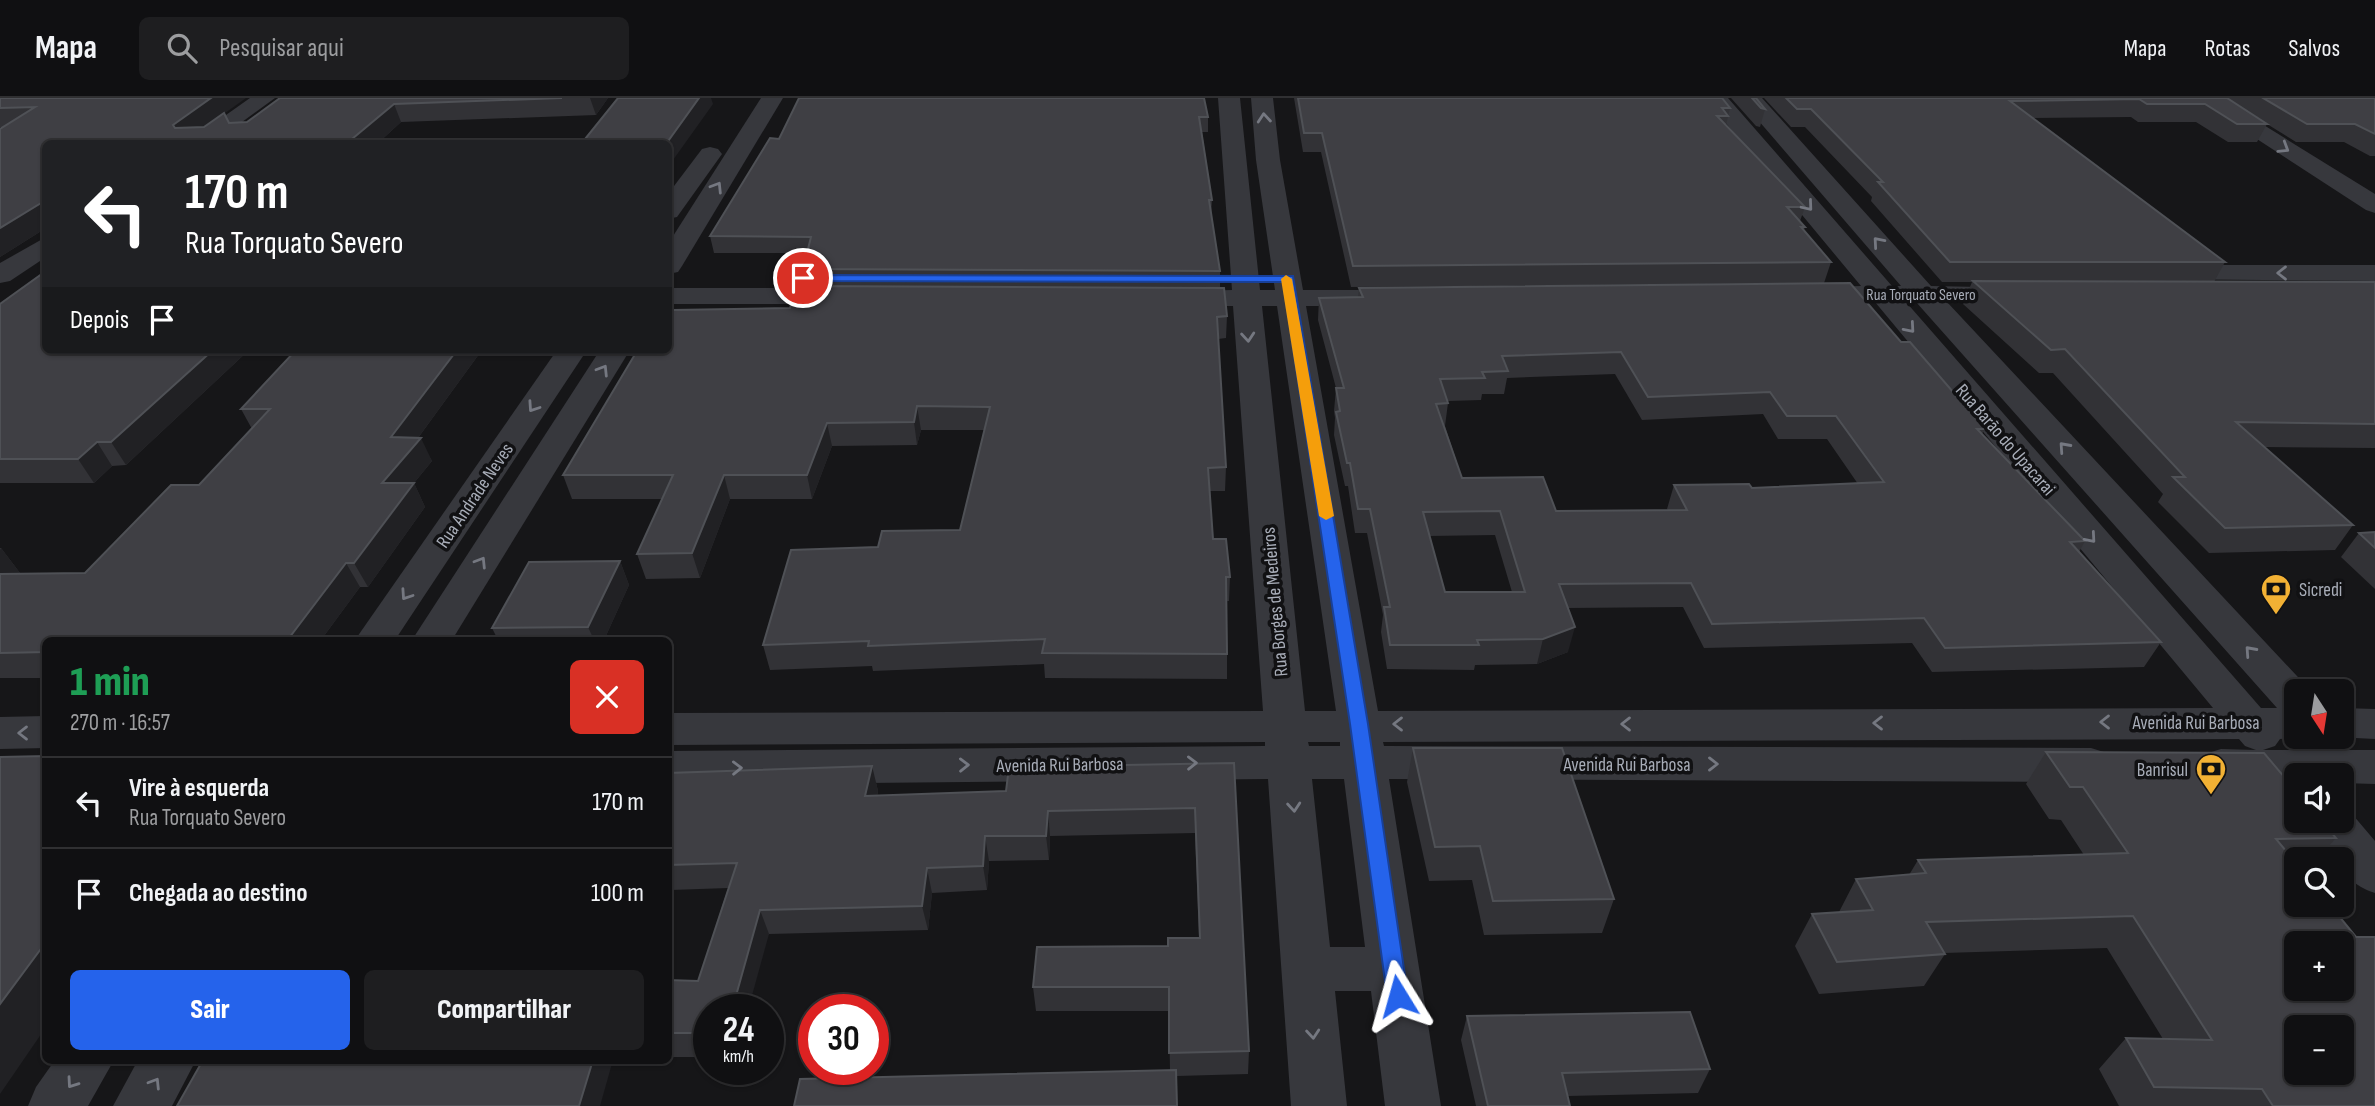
<!DOCTYPE html>
<html lang="pt">
<meta charset="utf-8">
<style>
:root{--surface:#101012;--page:#1e1e20;--text:#f1f3f6;--muted:#9c9d9f;--line:#303032;--accent:#2563eb}
body{margin:0;font-family:"Sofia Sans Condensed",sans-serif;background:var(--page);color:var(--text);height:100vh;display:flex;flex-direction:column;font-size:26px;white-space:nowrap}
*{box-sizing:border-box;margin:0}
p{font-size:23px;color:var(--muted)}
.icon{flex:none;width:38px;height:38px;fill:none;stroke:currentColor;stroke-width:2;stroke-linecap:round;stroke-linejoin:round}
.map{position:relative;flex:1;overflow:hidden}
.panel{position:absolute;left:42px;top:539px;width:630px;height:427px;display:flex;flex-direction:column;background:var(--surface);border-radius:10px;box-shadow:0 2px 5px #0004,0 0 0 2px var(--line)}
.panel>*{flex:none}
.banner{position:absolute;left:42px;top:42px;width:630px;height:214px;border-radius:10px;box-shadow:0 2px 5px #0004,0 0 0 2px var(--line);background:#202124;color:#fff;overflow:hidden}
.needle{width:46px;rotate:168deg}
.controls{position:absolute;left:2284px;top:581px;display:grid;gap:14px}
.controls a{display:grid;place-items:center;width:70px;height:70px;border-radius:10px;background:var(--surface);box-shadow:0 2px 5px #0004,0 0 0 2px var(--line);font-size:35px}
.speed{position:absolute;left:693px;top:896px;display:flex;gap:14px;font-size:35px;font-weight:700;text-align:center}
.speed>*{display:grid;place-content:center;width:91px;height:91px;border-radius:50%;background:var(--surface);box-shadow:0 2px 5px #0004,0 0 0 2px var(--line);line-height:1}
.speed small{font-size:18px;font-weight:400}
.speed .limit{border:10px solid #d22;background:#fff;color:#111}
.pin{position:absolute;display:grid;place-items:center;width:60px;height:60px;color:#fff;margin:-30px;border:4px solid #fff;border-radius:50%;box-shadow:0 2px 7px #0007}
.me{position:absolute;width:77px;margin:-38px;rotate:352deg;stroke-linejoin:round;filter:drop-shadow(0 0 5px #0008)}
.turn{display:flex;align-items:center;gap:24px;height:147px;padding:0 28px;font-size:32px}
.turn .icon{width:91px;height:91px;stroke-width:2.5}
.turn b{display:block;font-size:49px;line-height:60px}
.then{display:flex;align-items:center;height:66px;padding:0 28px;background:#0003;gap:14px;font-size:26px}
.round{display:grid;place-items:center;flex:none;width:74px;height:74px;border-radius:10px;background:var(--page)}
.headline{display:flex;align-items:center;justify-content:space-between;height:119px;padding:0 28px}
h1{font-size:42px;font-weight:800;line-height:52px;color:#1e9e55}
.button{display:flex;gap:14px;margin-top:auto;padding:14px 28px}
.button a{flex:1;height:80px;border-radius:10px;background:var(--accent);color:#fff;font-size:28px;font-weight:800;line-height:80px;text-align:center}
.button a+a{background:var(--page);color:var(--text)}
ul{padding:0;list-style:none}
li{display:flex;align-items:center;gap:21px;height:91px;padding:0 28px;border-top:2px solid var(--line)}
li div{flex:1}
li b{display:block;font-size:26px}
li em{font-style:normal}
header{display:flex;align-items:center;gap:42px;box-sizing:border-box;height:98px;padding:0 35px;background:var(--surface);border-bottom:2px solid var(--line)}
header strong{font-size:33px}
nav{display:flex;gap:38px;margin-inline-start:auto;font-size:24px}
.search{width:490px;height:63px;background:var(--page);display:flex;align-items:center;gap:18px;box-sizing:border-box;padding:0 24px;border-radius:10px;color:var(--muted);font-size:26px}
.map>svg:first-child{display:block}
</style>
<header>
<strong>Mapa</strong>
<div class="search"><svg class="icon" aria-label="search" viewBox="0 0 24 24"><circle cx="10" cy="10" r="6"/><path d="M15 15l6 6"/></svg>Pesquisar aqui</div>
<nav><a>Mapa</a><a>Rotas</a><a>Salvos</a></nav>
</header>
<div class="map">
<svg width="2375" height="1008" viewBox="0 0 2375 1008">
<rect width="100%" height="100%" fill="#161618"/>
<g fill="none" stroke-linecap="round" stroke-linejoin="round">
<g fill="#37383d" fill-rule="evenodd">
<polygon points="250,0 275,0 212,46 185,46"/>
<polygon points="761,0 783,0 682,168 678,174 668,176 668,146"/>
<path d="M1218 0H1240L1260 192H1275L1256 62 1251 0H1273L1280 62 1303 192H1370L1380 194 1384 200 1380 206 1370 208H1306L1378 613 2213 610 1875 204 1798 202 1794 196 1798 190 1861 188 1705 0H1728L1892 188H1901L1739 0H1762L1931 188 2031 190 2035 196 2031 202 2021 204H1947L2311 593H2296V639H2302L2280 641 2275 648 2263 652H2375V686L2342 685V677H2296V685H2221L2205 680 2199 668 2205 656 2221 651 2256 652 2245 648 2239 641 1383 644 1384 648 2091 650 2107 655 2113 667 2107 679 2091 684 1389 681 1441 1008H1385L1371 893H1335L1347 1008H1291L1268 681 668 687V653L1265 648V644L668 647V615L1263 613 1233 208H1171L1161 206 1157 200 1161 194 1232 192ZM1906 204H1916L2277 610H2261ZM1262 208H1277L1336 613H1305ZM1308 644H1340V648H1309ZM1312 681H1344L1365 849H1330Z"/>
<polygon points="2194,0 2220,0 2375,96 2375,115 2366,112"/>
<polygon points="710,49 718,51 722,56 677,119 668,121 668,96 702,51"/>
<polygon points="46,139 46,159 10,183 0,185 0,165"/>
<polygon points="2167,167 2375,167 2375,183 2157,181 2153,175 2157,169"/>
<polygon points="668,190 845,190 855,192 859,198 855,204 845,206 668,206"/>
<polygon points="557,252 587,252 395,542 355,542"/>
<polygon points="600,252 630,252 452,542 412,542"/>
<polygon points="2342,610 2375,611 2375,641 2336,639 2342,639"/>
<polygon points="46,618 46,650 0,651 0,619"/>
<path d="M2342 708 2347 710 2375 743V795C2360 790 2342 780 2342 761H2335L2308 723H2342Z"/>
<polygon points="55,962 114,962 88,1008 28,1008 36,989"/>
<polygon points="138,962 196,962 172,1008 113,1008"/>
</g>
</g>
<g fill="#323236" fill-rule="evenodd">
<polygon points="0,0 224,15 229,25 247,24 280,0 608,0 596,17 401,24 377,46 46,46 46,130 0,159 0,31 3,29 0,29"/>
<polygon points="1294,0 1722,0 1730,10 1726,27 1805,109 1800,123 1805,129 1804,132 1831,164 1824,185 1351,189 1321,54 1303,54"/>
<polygon points="1731,0 1756,0 1765,11 1760,29 1756,28"/>
<polygon points="1764,0 2375,0 2375,58 2370,58 2344,44 2296,44 2267,26 2257,44 2228,44 2196,24 2138,24 2131,19 2033,20 2225,164 2214,184 2375,184 2375,350 2264,349 2353,427 2335,452 2209,455 2158,404 2163,396 2053,275 2039,275 1963,206 1972,184 1942,184 1871,103 1872,99 1805,29 1791,29"/>
<polygon points="1208,19 1208,34 1202,34 1212,102 1211,118 1220,173 1220,189 850,188 1227,218 1226,240 1218,241 1226,369 1225,393 1210,393 1213,441 1230,479 1229,503 1227,503 1227,581 1045,580 1044,566 873,573 872,568 770,572 763,547 878,449 960,432 984,332 921,332 917,347 832,348 812,401 730,401 700,480 646,481 637,456 662,401 572,401 563,377 652,253 790,210 806,188 803,171 807,155 714,155 710,138 779,41"/>
<path d="M1359 190 1901 244 1985 331 1982 336 2085 443 2079 454 2161 544 2144 569 1932 574 1912 545 1704 550 1683 509 1568 510V554L1537 566 1475 567 1474 572 1387 571 1381 534 1383 517 1367 435H1355L1348 388H1345L1334 337 1335 320 1334 313 1336 290 1318 222 1319 200 1358 199ZM1615 276 1642 322 1763 316 1778 341H1827L1858 386 1752 390 1674 387 1667 411 1668 412 1556 413 1462 380 1445 328 1448 305V303L1481 302 1482 296H1504L1507 280ZM1495 437 1512 494H1445L1429 438Z"/>
<polygon points="0,206 46,252 249,252 126,367 112,368 94,385 0,385"/>
<polygon points="296,252 482,252 418,340 432,363 414,385 425,409 368,489 360,489 321,542 46,542 46,580 0,580 0,450 1,450 20,475 19,475 85,475 199,387 252,331 241,311"/>
<polygon points="2375,434 2375,491 2341,459 2359,435"/>
<polygon points="620,463 629,487 604,542 498,542 492,530"/>
<polygon points="1413,650 1614,801 1602,835 1484,837 1472,782 1429,783 1407,684"/>
<polygon points="2046,654 2336,740 2317,761 2296,761 2296,807 2375,1008 2119,1008 2099,971 2126,940 2163,941 2107,850 1944,855 1945,856 1924,888 1819,896 1795,848 1812,816 1839,814 1856,781 1909,777 1918,762 2084,757 2061,722 2049,721 2026,686"/>
<polygon points="1234,665 1249,953 1248,976 1177,978 1170,972 1169,913 1036,913 1033,889 1199,840 1195,735 1050,738 1049,762 989,763 987,792 932,795 928,832 769,836 709,912 709,959 668,959 668,882 698,883 728,790 671,792 668,800 668,675 872,668 878,693 877,698 1006,693"/>
<polygon points="1467,918 1710,971 1698,995 1568,998 1570,1008 1476,1008 1461,942"/>
</g>
<g fill="#212124">
<polygon points="211,0 246,0 182,46 173,27"/>
<polygon points="590,0 608,0 596,17"/>
<polygon points="699,0 711,0 713,6 668,69 668,46 666,46"/>
<polygon points="394,6 401,24 377,46 346,46"/>
<polygon points="144,41 147,46 136,46"/>
<polygon points="46,102 46,130 0,159 0,130"/>
<polygon points="213,252 249,252 126,367 111,344"/>
<polygon points="457,252 482,252 404,359 421,340 432,363 414,385 425,409 368,489 354,465 382,385 391,339"/>
<polygon points="917,308 921,332 917,347 914,324"/>
<polygon points="827,325 832,348 812,401 807,377"/>
<polygon points="97,344 112,368 94,385 78,361"/>
<polygon points="724,377 730,401 700,480 692,455"/>
<polygon points="1,450 20,475 0,493 0,452"/>
<polygon points="620,463 629,487 604,542 594,542 588,529"/>
<polygon points="346,465 360,489 321,542 291,542 289,540"/>
<polygon points="1575,529 1568,554 1537,566 1543,541"/>
<polygon points="872,668 878,693 871,723 865,698"/>
<polygon points="1048,713 1050,738 1049,762 1046,738"/>
<polygon points="985,738 989,763 987,792 983,768"/>
<polygon points="927,770 932,795 928,832 922,808"/>
<polygon points="668,786 671,792 668,800"/>
<polygon points="760,812 769,836 748,912 732,912"/>
<polygon points="46,844 46,929 0,996 0,906"/>
<polygon points="593,962 613,962 600,1008 579,1008"/>
</g>
<g fill="#3f3f44" stroke="#4f5156" stroke-width="2" fill-rule="evenodd">
<polygon points="0,0 211,0 173,27 175,30 204,29 224,15 229,25 247,24 280,0 562,0 394,6 346,46 148,46 144,41 136,46 46,46 46,102 0,130 0,31 35,9 0,10"/>
<polygon points="618,0 699,0 666,46 581,46"/>
<polygon points="799,0 1204,0 1208,19 1199,19 1212,102 1209,102 1220,173 803,171 811,139 710,138 770,40 779,41"/>
<polygon points="1298,0 1722,0 1730,10 1722,10 1728,18 1717,18 1805,109 1787,109 1805,129 1801,129 1831,164 1353,168 1322,35 1304,35"/>
<polygon points="1752,0 1756,0 1765,11 1761,10"/>
<polygon points="1786,0 2227,0 2267,26 2237,26 2205,6 2147,6 2139,1 2010,3 2225,164 1950,164 1878,84 1883,84 1811,11 1797,11"/>
<polygon points="2263,0 2375,0 2375,36 2355,26 2307,26"/>
<polygon points="46,173 46,252 213,252 111,344 97,344 78,361 0,361 0,206"/>
<polygon points="1973,183 2375,184 2375,326 2236,324 2353,427 2225,430 2173,379 2185,379 2065,251 2051,252"/>
<path d="M1850 185 1901 244H1910L1985 331H1977L2085 443 2070 444 2161 544 1945 550 1924 520 1712 526 1691 485 1559 486 1575 529 1543 541 1477 542 1479 547H1390L1384 509H1390L1370 411H1358L1350 365H1347L1336 314 1340 313 1336 290H1344L1319 200 1363 199 1359 190ZM1621 254 1648 299 1770 294 1787 318H1836L1884 384 1752 390 1749 386 1674 387 1687 412 1556 413 1543 379 1462 380 1436 306 1448 305 1440 281 1485 280 1482 274 1508 273 1502 258ZM1500 413 1525 494H1445L1423 414Z"/>
<polygon points="796,188 1224,190 1227,218 1217,219 1226,369 1208,370 1213,441 1226,441 1230,479 1226,479 1227,556 1042,555 1045,541 868,548 869,543 763,547 791,452 878,449 882,433 960,432 990,309 917,308 914,324 827,325 807,377 724,377 692,455 637,456 673,377 563,377 637,253 668,252 668,220 673,212 790,210"/>
<polygon points="296,252 457,252 391,339 421,340 382,385 414,385 354,465 346,465 289,540 173,541 171,542 46,542 46,554 0,555 0,476 85,475 171,387 199,387 270,311 241,311"/>
<polygon points="2375,434 2375,450 2359,435"/>
<polygon points="620,463 588,529 492,530 529,464"/>
<polygon points="1413,650 1562,650 1614,801 1493,803 1480,748 1435,749"/>
<path d="M2046 654 2264 655 2296 693V723H2322L2336 740 2276 741 2296 765V807H2330L2356 839H2375V1008H2273L2262 991 2154 989 2126 940 2212 942 2133 818 1926 824 1945 856 1837 864 1812 816 1873 812 1856 781 1926 775 1918 762 2128 755 2083 689H2070ZM2296 845H2342V891H2296ZM2296 929H2342V975H2296Z"/>
<polygon points="46,658 46,844 0,906 0,659"/>
<polygon points="1234,665 1249,953 1169,955 1169,889 1033,889 1037,849 1168,848 1168,840 1200,840 1195,710 1048,713 1046,738 985,738 983,768 927,770 922,808 760,812 732,912 709,912 709,935 668,935 668,882 698,883 737,765 668,767 668,675 872,668 865,698 1006,693 1009,669"/>
<polygon points="1690,914 1710,971 1562,975 1570,1008 1488,1008 1467,918"/>
<polygon points="203,962 593,962 579,1008 177,1008"/>
<polygon points="1176,972 1177,1008 794,1008 800,981"/>
</g>
<defs><path id="oneway-chevron" d="M-2-3.5L2.5 0L-2 3.5" fill="none" stroke-width="1.6" stroke-linecap="round" stroke-linejoin="round" transform="scale(1.75)"/></defs>
<g stroke="#757881">
<use href="#oneway-chevron" transform="translate(1264 20) rotate(-95)"/>
<use href="#oneway-chevron" transform="translate(2284 50) rotate(32)"/>
<use href="#oneway-chevron" transform="translate(717 89) rotate(-58)"/>
<use href="#oneway-chevron" transform="translate(1808 108) rotate(50)"/>
<use href="#oneway-chevron" transform="translate(1878 144) rotate(-131)"/>
<use href="#oneway-chevron" transform="translate(2282 175) rotate(180)"/>
<use href="#oneway-chevron" transform="translate(1910 230) rotate(49)"/>
<use href="#oneway-chevron" transform="translate(1248 239) rotate(85)"/>
<use href="#oneway-chevron" transform="translate(603 272) rotate(-58)"/>
<use href="#oneway-chevron" transform="translate(533 309) rotate(124)"/>
<use href="#oneway-chevron" transform="translate(2064 349) rotate(-132)"/>
<use href="#oneway-chevron" transform="translate(2091 440) rotate(49)"/>
<use href="#oneway-chevron" transform="translate(481 464) rotate(-58)"/>
<use href="#oneway-chevron" transform="translate(406 497) rotate(124)"/>
<use href="#oneway-chevron" transform="translate(2250 553) rotate(-132)"/>
<use href="#oneway-chevron" transform="translate(2105 624) rotate(180)"/>
<use href="#oneway-chevron" transform="translate(1878 625) rotate(180)"/>
<use href="#oneway-chevron" transform="translate(1398 626) rotate(180)"/>
<use href="#oneway-chevron" transform="translate(1626 626) rotate(180)"/>
<use href="#oneway-chevron" transform="translate(23 635) rotate(180)"/>
<use href="#oneway-chevron" transform="translate(1192 665) rotate(-1)"/>
<use href="#oneway-chevron" transform="translate(1713 666)"/>
<use href="#oneway-chevron" transform="translate(964 667) rotate(-1)"/>
<use href="#oneway-chevron" transform="translate(737 670) rotate(-1)"/>
<use href="#oneway-chevron" transform="translate(1294 709) rotate(85)"/>
<use href="#oneway-chevron" transform="translate(1313 936) rotate(85)"/>
<use href="#oneway-chevron" transform="translate(72 985) rotate(125)"/>
<use href="#oneway-chevron" transform="translate(155 985) rotate(-58)"/>
</g>
<polygon fill="#2563eb" stroke="#184099" stroke-width="2" points="799,177 1293,178 1368,626 1408,898 1405,905 1398,907 1390,905 1387,898 1350,626 1283,184 803,183 797,180"/>
<polygon fill="#f59e0b" points="1286,177 1292,181 1334,418 1326,422 1319,418 1281,181"/>
<defs>
<g id="bank-pin" transform="scale(1.575)"><path d="M0 17L-7.5 6A9.5 9.5 0 1 1 7.5 6Z" fill="#f2b134" stroke="#111113"/><path d="M-6-4H6V4H-6ZM0-2.3a2.3 2.3 0 1 0 0 4.6a2.3 2.3 0 1 0 0-4.6Z" fill="#111"/></g>
</defs>
<g fill-rule="evenodd">
<use href="#bank-pin" x="2276" y="491"/>
<use href="#bank-pin" x="2211" y="671"/>
</g>
<g text-anchor="middle" stroke-width="7" stroke-linejoin="round" paint-order="stroke">
<g font-size="16" fill="#a8adb8" stroke="#111113">
<text x="1921" y="202">Rua Torquato Severo</text>
</g>
<g font-size="19" fill="#a8adb8" stroke="#111113">
<text transform="translate(2006 341) rotate(49)" y="7">Rua Barão do Upacarai</text>
<text transform="translate(474 397) rotate(-56)" y="7">Rua Andrade Neves</text>
<text transform="translate(1274 504) rotate(-95)" y="7">Rua Borges de Medeiros</text>
<text x="2196" y="631">Avenida Rui Barbosa</text>
<text transform="translate(1060 666) rotate(-1)" y="7">Avenida Rui Barbosa</text>
<text x="1627" y="673">Avenida Rui Barbosa</text>
</g>
<g font-size="19" fill="#a8adb8" stroke="#111113" text-anchor="start">
<text x="2299" y="498">Sicredi</text>
<text x="2188" y="678" text-anchor="end">Banrisul</text>
</g>
</g>
</svg>
<div class="controls">
<a><svg class="needle" viewBox="-14 -14 28 28"><path d="M0-13l5 13h-10z" fill="#e53935"/><path d="M0 13l5-13h-10z" fill="#9c9d9f"/></svg></a>
<a><svg class="icon" aria-label="sound" viewBox="0 0 24 24"><path d="M4 9h4l5-4v14l-5-4H4zM17 9q2 3 0 6"/></svg></a>
<a><svg class="icon" aria-label="search" viewBox="0 0 24 24"><circle cx="10" cy="10" r="6"/><path d="M15 15l6 6"/></svg></a>
<a>+</a>
<a>−</a>
</div>
<div class="speed"><div>24<small>km/h</small></div><div class="limit">30</div></div>
<div class="pin" style="left:803px;top:180px;background:#d93025"><svg class="icon" aria-label="arrive" viewBox="0 0 24 24"><path d="M6 21V4h12l-3 4 3 4H6"/></svg></div>
<svg class="me" style="left:1398px;top:898px" viewBox="-20 -20 40 40"><path d="M0-17L14 15 0 8-14 15z" fill="#2563eb" stroke="#fff" stroke-width="4"/></svg>
<div class="banner">
<div class="turn"><svg class="icon" aria-label="left" viewBox="0 0 24 24"><path d="M17 20v-9H6M10 6l-5 5 5 5"/></svg><div><b>170 m</b>Rua Torquato Severo</div></div>
<div class="then">Depois<svg class="icon" aria-label="arrive" viewBox="0 0 24 24"><path d="M6 21V4h12l-3 4 3 4H6"/></svg></div>
</div>
<section class="panel">
<div class="headline"><div><h1>1 min</h1><p>270 m · 16:57</p></div><a class="round" style="background:#d93025;color:#fff"><svg class="icon" aria-label="close" viewBox="0 0 24 24"><path d="M6 6l12 12M18 6L6 18"/></svg></a></div>
<ul>
<li><svg class="icon" aria-label="left" viewBox="0 0 24 24"><path d="M17 20v-9H6M10 6l-5 5 5 5"/></svg><div><b>Vire à esquerda</b><p>Rua Torquato Severo</p></div><em>170 m</em></li>
<li><svg class="icon" aria-label="arrive" viewBox="0 0 24 24"><path d="M6 21V4h12l-3 4 3 4H6"/></svg><div><b>Chegada ao destino</b></div><em>100 m</em></li>
</ul>
<div class="button"><a>Sair</a><a>Compartilhar</a></div>
</section>
</div>
